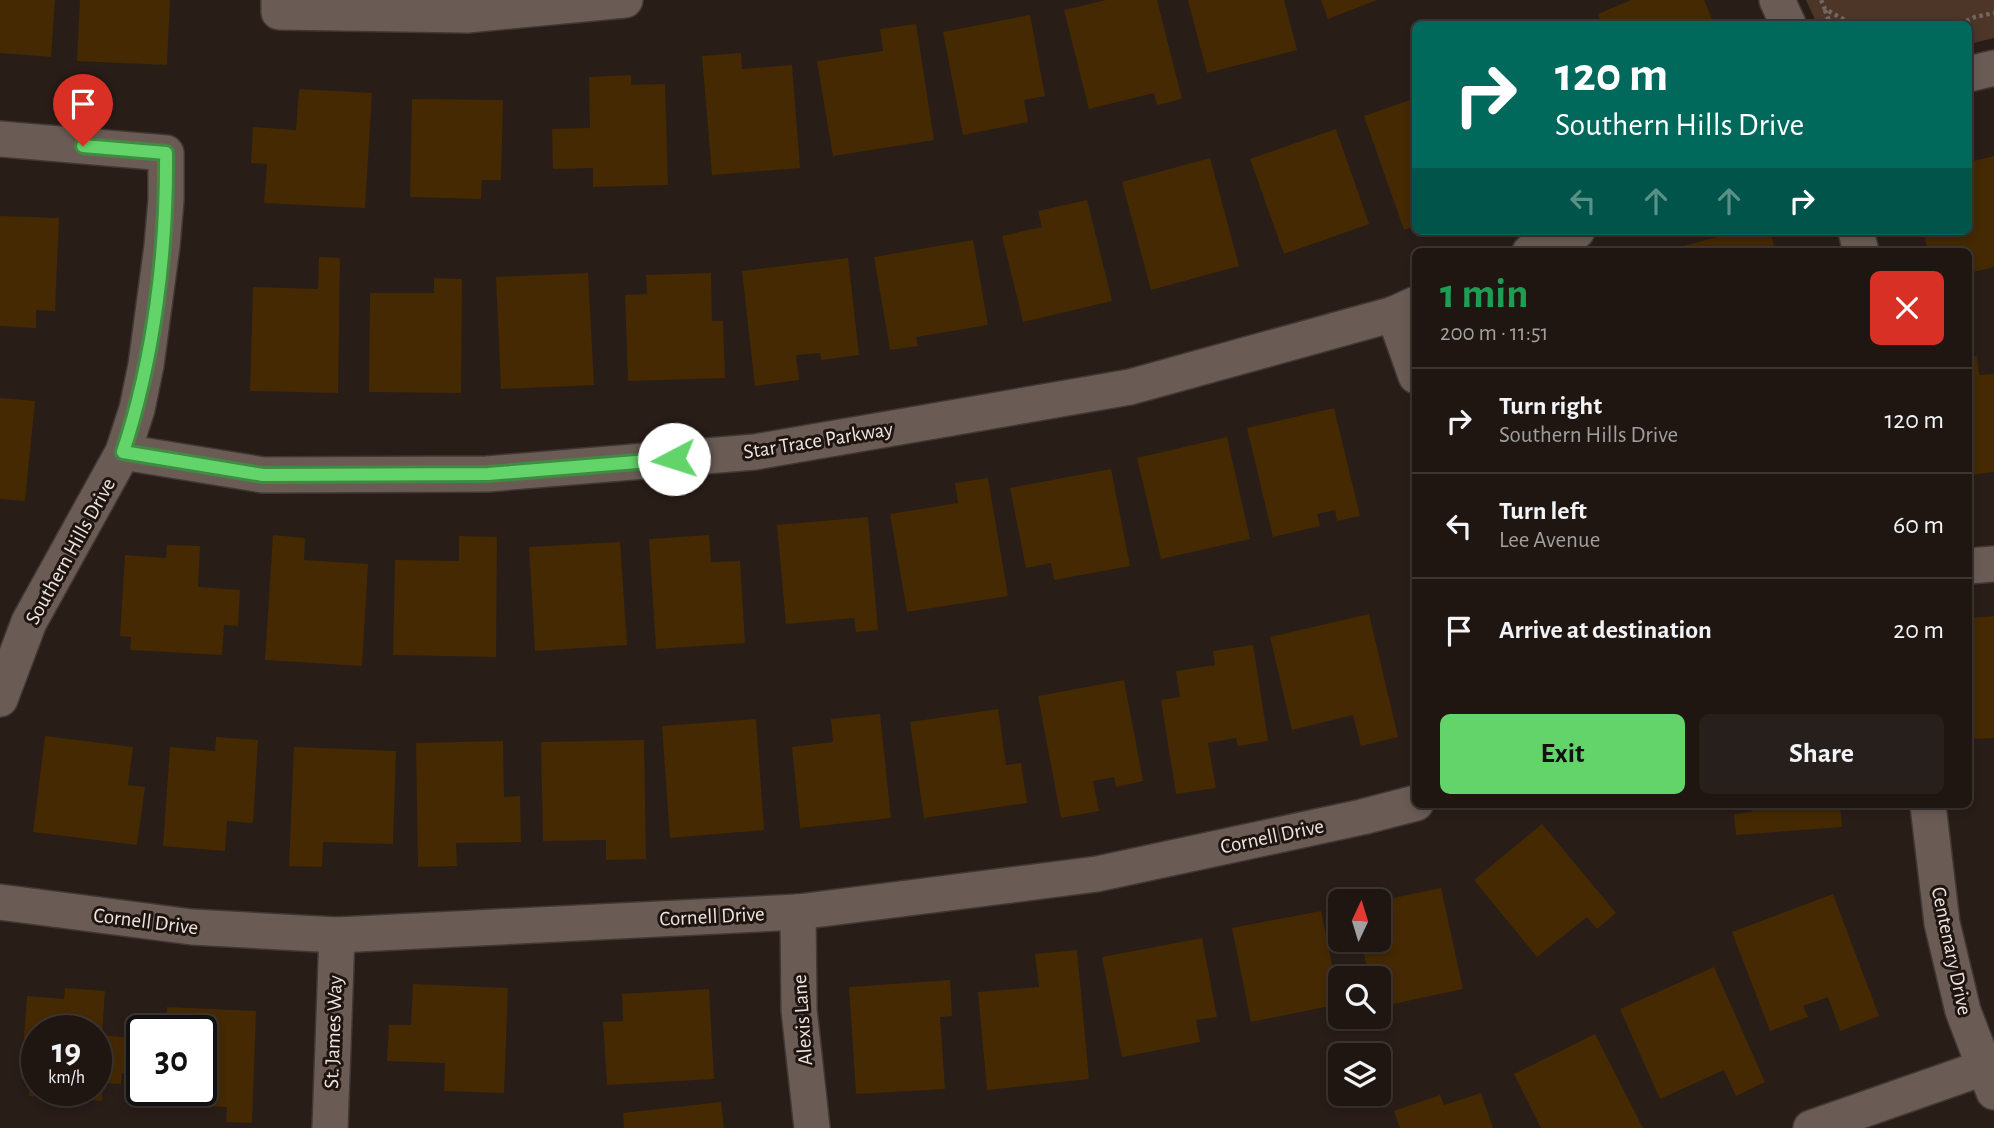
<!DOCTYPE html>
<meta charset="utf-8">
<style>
:root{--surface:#1f1612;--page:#271f1b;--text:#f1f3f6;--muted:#a19f9f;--line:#3c3532;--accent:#63d469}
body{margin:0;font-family:"Alegreya Sans",sans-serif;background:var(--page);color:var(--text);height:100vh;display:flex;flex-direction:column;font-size:26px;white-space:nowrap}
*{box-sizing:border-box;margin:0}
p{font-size:23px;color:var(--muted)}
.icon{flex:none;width:38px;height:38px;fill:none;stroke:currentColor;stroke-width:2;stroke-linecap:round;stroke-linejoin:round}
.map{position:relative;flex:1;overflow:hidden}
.sheet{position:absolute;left:1412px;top:248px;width:560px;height:560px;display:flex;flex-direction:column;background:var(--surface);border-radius:10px;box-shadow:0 4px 10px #0003,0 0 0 2px var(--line)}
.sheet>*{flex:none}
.guide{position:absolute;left:1412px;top:21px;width:560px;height:214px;border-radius:10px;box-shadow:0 4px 10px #0003,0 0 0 2px var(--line);background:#00695c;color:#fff;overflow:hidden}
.needle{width:46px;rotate:4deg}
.tools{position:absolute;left:1328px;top:889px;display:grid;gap:14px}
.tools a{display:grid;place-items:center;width:63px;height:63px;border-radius:10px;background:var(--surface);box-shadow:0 4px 10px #0003,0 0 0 2px var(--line);font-size:35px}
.speed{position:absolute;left:21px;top:1015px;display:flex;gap:14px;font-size:35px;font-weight:700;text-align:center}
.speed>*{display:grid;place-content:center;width:91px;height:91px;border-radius:50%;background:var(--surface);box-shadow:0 4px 10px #0003,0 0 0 2px var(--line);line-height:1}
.speed small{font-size:18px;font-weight:400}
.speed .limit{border:4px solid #111;border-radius:10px;background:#fff;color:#111}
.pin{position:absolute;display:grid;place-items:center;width:60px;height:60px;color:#fff;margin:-72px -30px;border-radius:50% 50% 50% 0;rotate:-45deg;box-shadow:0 0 7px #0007}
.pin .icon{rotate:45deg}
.me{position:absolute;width:77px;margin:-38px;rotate:265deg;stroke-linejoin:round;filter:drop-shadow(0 0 5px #0008)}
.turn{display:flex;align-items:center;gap:24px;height:147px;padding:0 28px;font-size:32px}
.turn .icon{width:91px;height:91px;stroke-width:2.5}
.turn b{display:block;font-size:49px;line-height:60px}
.lanes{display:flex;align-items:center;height:66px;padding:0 28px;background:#0003;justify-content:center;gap:35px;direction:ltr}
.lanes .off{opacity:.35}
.round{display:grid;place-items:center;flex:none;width:74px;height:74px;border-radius:10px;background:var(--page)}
.headline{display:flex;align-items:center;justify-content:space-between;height:119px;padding:0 28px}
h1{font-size:42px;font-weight:600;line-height:52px;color:#1e9e55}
.cta{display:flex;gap:14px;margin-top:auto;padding:14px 28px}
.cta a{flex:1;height:80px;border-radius:10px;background:var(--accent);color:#111;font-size:28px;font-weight:600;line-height:80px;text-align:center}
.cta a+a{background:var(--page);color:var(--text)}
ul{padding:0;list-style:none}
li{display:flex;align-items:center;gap:21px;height:105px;padding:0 28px;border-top:2px solid var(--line)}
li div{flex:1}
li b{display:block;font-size:26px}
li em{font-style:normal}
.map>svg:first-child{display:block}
</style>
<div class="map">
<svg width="1994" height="1128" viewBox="0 0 1994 1128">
<rect width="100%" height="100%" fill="#291d18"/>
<polygon fill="#4d3528" points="1806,0 1994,0 1994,38 1969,44 1969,24 1817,24"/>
<g fill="#442903" fill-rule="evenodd">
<polygon points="0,0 55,0 51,57 0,53"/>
<polygon points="80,0 170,0 167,65 77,61"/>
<polygon points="1106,0 1157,0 1182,99 1157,105 1154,93 1089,109 1064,10"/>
<polygon points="1188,0 1284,0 1297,50 1207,73"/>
<polygon points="1321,0 1377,0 1328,19"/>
<polygon points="1631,0 1704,0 1714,24 1602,24 1598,14"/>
<polygon points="1030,15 1045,96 1024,100 1028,122 963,135 943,32"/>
<polygon points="916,24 934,140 833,156 817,61 883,51 880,29"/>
<polygon points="741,53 742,69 792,65 800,168 712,175 702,56"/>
<polygon points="631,75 631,85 665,84 668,185 593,187 593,168 553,169 552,129 590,128 589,77"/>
<polygon points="299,89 372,93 365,208 264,203 267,164 251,163 253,127 296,130"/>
<polygon points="1416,98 1416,226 1404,230 1364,116"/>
<polygon points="412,99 503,100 501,180 482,180 481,199 410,197"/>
<polygon points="1336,129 1369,224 1284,254 1250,159"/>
<polygon points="1994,156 1994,267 1969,273 1969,252 1928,252 1923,231 1969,231 1969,162"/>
<polygon points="1210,158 1239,266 1151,290 1122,182"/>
<polygon points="1087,200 1112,301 1023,322 1002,236 1042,227 1038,211"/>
<polygon points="0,216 59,218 55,311 36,310 36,328 0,326"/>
<polygon points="1739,231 1770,231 1776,252 1681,252 1680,247"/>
<polygon points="973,240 988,325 916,337 918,346 890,350 874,257"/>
<polygon points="319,257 340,258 338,393 250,391 253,287 318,289"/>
<polygon points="848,258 859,355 821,360 820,353 796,355 799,380 755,386 742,271"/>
<polygon points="588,273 594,385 501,389 496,277"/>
<polygon points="711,273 712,321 723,321 725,378 628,381 625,295 647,294 646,275"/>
<polygon points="434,278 462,279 461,393 369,392 370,293 434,293"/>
<polygon points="1977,356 1979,375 1994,374 1994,472 1969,475 1969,357"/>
<polygon points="0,398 35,401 25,501 0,499"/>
<polygon points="1334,408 1360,516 1337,521 1335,510 1317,514 1320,526 1273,537 1247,428"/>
<polygon points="1227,437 1250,539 1161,559 1137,458"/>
<polygon points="1111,469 1130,566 1054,580 1051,563 1026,568 1010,488"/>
<polygon points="988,478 1008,596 907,612 890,514 958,503 955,483"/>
<polygon points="868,517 878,630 856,632 854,618 786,624 777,525"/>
<polygon points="273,535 305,538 304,560 368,564 362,666 265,660"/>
<polygon points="709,535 711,562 740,561 745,643 656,649 649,539"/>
<polygon points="459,536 497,537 496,657 393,655 395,560 459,561"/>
<polygon points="620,542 627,645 535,651 529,547"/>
<polygon points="167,545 200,546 198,587 240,590 238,626 224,625 222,655 130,650 131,637 120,636 125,555 166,558"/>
<polygon points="1369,614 1398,737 1361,746 1353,715 1292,730 1270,637"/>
<polygon points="1994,616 1994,738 1972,739 1969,706 1969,618"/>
<polygon points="1253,645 1268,741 1238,746 1236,738 1208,743 1216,788 1176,794 1161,700 1180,697 1176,671 1215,665 1213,651"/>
<polygon points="1124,680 1143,781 1116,787 1114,777 1093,781 1099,811 1061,818 1038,696"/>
<polygon points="998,709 1006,765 1021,763 1027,803 924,818 910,722"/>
<polygon points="880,714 891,818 800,828 792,747 833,742 831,719"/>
<polygon points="756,719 764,830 670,838 662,726"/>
<polygon points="45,736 133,747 128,785 145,787 137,845 33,832"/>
<polygon points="216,737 258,740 253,823 227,821 225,851 163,846 170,747 215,751"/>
<polygon points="644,740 646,859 606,860 606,840 543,841 541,742"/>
<polygon points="503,741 504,797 520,796 521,842 456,843 457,866 418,867 416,743"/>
<polygon points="294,747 396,751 393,844 323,842 322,867 289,866"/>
<polygon points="1752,805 1840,805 1842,827 1736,835 1734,814 1752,812"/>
<polygon points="1542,824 1616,913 1597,929 1587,917 1537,957 1474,880"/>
<polygon points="1441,888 1463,989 1379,1007 1379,978 1369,978 1361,940 1379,940 1379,901"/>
<polygon points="1833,894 1879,1016 1840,1031 1828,997 1803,1006 1808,1017 1770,1031 1732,932"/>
<polygon points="1321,911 1340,1004 1251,1022 1232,928"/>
<polygon points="1202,938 1217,1017 1196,1020 1200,1042 1122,1057 1102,957"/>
<polygon points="1077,950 1089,1079 987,1090 978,992 1039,987 1035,954"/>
<polygon points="1714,967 1765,1082 1736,1096 1724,1070 1660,1099 1620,1009"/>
<polygon points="950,980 952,1016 940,1017 945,1089 856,1094 849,987"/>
<polygon points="413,984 508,988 504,1093 444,1091 445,1063 387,1061 389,1025 411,1025"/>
<path d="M65 988 105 991 102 1035 142 1039V1075L122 1073 121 1084 103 1083 102 1101 29 1096 30 1079H21L27 996 64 999ZM37 1031H96V1090H37Z"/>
<polygon points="709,989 714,1079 607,1085 603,1022 623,1021 622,994"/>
<polygon points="167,1007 256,1011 252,1123 226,1122 227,1107 162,1104 163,1090 201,1090 201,1031 166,1031"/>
<polygon points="1595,1034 1643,1128 1541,1128 1514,1074"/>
<polygon points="1481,1093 1493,1128 1400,1128 1394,1111 1440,1095 1444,1105"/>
<polygon points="721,1102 724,1128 624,1128 623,1113"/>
</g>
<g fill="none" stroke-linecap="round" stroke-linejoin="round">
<g stroke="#413835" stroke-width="38">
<g id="street">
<polyline points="279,0 279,12 467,15 625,0"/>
<polyline points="1777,0 1788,24"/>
<polyline points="1969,74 1994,68"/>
<polyline points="0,139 166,153 166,200 162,246 146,365 137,409 123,452 29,622 0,699"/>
<polyline points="1856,231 1861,252"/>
<polyline points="1530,252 1577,231"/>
<polyline points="1394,314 1416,376"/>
<polyline points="123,452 263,475 487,474 755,452 1130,387 1394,314 1416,304"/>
<polyline points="1969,566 1994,564"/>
<polyline points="1928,805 1942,923 1963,1011 1994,1092"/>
<polyline points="0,902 192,927 337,935 798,912 1097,874 1362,817 1416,803"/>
<polyline points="798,912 799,1010 812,1128"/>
<polyline points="330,1128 337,935"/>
<polyline points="1811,1128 1994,1064"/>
</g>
</g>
<g stroke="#716662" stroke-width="4.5" stroke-dasharray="3.5 3.5" stroke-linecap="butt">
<polyline points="1821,0 1825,9 1852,24"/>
<polyline points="1825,10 1830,24"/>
<polyline points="1960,24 1975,17 1994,13"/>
</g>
<use href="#street" stroke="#6a5c55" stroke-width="35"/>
</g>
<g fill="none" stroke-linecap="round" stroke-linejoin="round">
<g stroke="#408a44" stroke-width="18">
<path id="route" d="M83 146 166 153C167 251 154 358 123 452L263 475 488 474 674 459"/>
</g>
<use href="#route" stroke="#63d469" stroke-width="12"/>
</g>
<g text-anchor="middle" stroke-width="6" stroke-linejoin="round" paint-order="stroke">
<g font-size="21" fill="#ede5e1" stroke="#1f140f">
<text transform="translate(818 440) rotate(-9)" y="7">Star Trace Parkway</text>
<text transform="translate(70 551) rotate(-61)" y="7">Southern Hills Drive</text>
<text transform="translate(1272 836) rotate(-12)" y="7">Cornell Drive</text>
<text transform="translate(712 916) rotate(-3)" y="7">Cornell Drive</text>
<text transform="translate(146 921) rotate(7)" y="7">Cornell Drive</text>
<text transform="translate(1952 951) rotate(78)" y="7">Centenary Drive</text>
<text transform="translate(802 1020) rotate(-94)" y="7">Alexis Lane</text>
<text transform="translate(333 1032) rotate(-88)" y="7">St. James Way</text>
</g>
</g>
</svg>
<div class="tools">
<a><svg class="needle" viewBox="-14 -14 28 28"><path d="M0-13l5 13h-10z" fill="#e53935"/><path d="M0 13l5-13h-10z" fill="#a19f9f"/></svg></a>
<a><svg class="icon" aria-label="search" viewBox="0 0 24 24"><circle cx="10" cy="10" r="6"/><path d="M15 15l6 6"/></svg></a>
<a><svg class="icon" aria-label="layers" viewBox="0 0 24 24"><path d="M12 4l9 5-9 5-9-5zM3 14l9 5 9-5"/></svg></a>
</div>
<div class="speed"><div>19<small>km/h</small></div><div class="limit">30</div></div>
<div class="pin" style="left:83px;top:146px;background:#d93025"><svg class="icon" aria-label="arrive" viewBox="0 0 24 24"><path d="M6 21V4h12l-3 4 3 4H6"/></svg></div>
<svg class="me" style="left:674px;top:459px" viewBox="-20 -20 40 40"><circle r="19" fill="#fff"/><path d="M0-13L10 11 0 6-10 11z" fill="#63d469"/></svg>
<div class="guide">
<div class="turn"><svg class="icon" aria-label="right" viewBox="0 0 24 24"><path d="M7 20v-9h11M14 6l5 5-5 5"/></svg><div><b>120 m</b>Southern Hills Drive</div></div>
<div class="lanes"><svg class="icon off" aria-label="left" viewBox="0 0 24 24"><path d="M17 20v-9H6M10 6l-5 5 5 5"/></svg><svg class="icon off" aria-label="ahead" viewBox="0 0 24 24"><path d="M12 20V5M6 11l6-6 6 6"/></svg><svg class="icon off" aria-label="ahead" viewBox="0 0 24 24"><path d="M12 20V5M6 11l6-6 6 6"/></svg><svg class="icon" aria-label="right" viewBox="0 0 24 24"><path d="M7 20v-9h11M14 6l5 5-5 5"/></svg></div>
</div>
<section class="sheet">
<div class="headline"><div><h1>1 min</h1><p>200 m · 11:51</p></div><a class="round" style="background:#d93025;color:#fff"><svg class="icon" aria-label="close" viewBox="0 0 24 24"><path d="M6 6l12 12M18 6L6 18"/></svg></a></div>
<ul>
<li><svg class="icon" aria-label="right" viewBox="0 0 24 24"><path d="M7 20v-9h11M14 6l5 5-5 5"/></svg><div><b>Turn right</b><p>Southern Hills Drive</p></div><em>120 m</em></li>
<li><svg class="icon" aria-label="left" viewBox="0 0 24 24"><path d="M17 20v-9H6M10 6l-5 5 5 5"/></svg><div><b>Turn left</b><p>Lee Avenue</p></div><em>60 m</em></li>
<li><svg class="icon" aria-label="arrive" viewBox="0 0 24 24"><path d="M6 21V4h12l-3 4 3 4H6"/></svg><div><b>Arrive at destination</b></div><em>20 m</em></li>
</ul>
<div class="cta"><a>Exit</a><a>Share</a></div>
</section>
</div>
